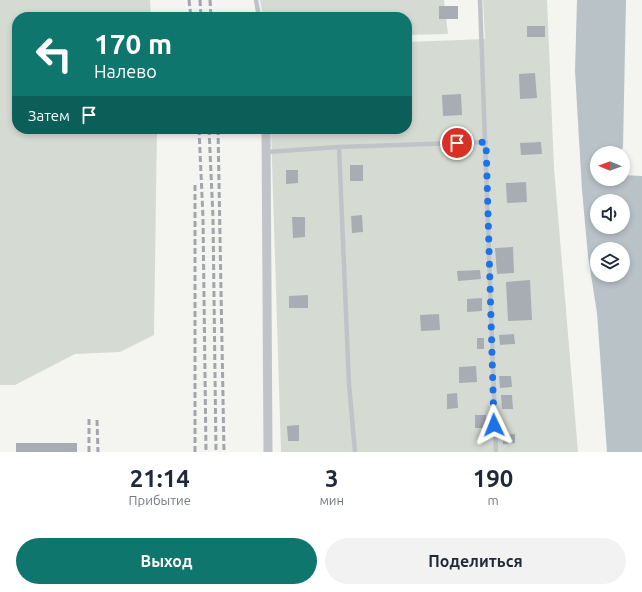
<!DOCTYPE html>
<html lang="ru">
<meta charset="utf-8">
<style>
:root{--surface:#fff;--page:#f2f2f3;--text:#1f2937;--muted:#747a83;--accent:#0f766e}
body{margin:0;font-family:Ubuntu,sans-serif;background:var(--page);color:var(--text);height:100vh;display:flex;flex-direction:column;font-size:15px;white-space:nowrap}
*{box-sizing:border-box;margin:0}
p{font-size:13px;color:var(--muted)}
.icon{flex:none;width:22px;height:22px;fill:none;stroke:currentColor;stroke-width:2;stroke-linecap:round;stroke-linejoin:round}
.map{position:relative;height:452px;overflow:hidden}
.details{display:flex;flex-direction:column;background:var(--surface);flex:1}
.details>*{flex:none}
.hud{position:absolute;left:12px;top:12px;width:400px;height:122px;border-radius:16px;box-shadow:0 2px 6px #0003;background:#0f766e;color:#fff;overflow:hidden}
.needle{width:26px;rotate:271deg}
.fabs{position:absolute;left:590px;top:146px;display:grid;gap:8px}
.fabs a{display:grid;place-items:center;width:40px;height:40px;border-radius:50%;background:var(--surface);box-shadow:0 2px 6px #0003;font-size:20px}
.pin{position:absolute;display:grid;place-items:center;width:34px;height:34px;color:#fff;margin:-17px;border:2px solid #fff;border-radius:50%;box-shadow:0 1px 4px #0007}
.me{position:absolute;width:44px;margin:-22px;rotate:358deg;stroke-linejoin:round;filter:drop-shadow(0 0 3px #0008)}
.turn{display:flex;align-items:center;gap:14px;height:84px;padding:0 16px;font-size:18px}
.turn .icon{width:52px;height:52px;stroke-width:2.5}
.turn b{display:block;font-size:28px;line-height:34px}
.then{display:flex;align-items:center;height:38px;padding:0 16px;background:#0003;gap:8px;font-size:15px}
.eta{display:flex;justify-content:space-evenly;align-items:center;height:68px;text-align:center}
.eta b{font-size:24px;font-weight:600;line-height:28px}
.button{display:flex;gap:8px;margin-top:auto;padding:8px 16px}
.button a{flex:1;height:46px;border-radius:24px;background:var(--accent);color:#fff;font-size:16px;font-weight:600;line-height:46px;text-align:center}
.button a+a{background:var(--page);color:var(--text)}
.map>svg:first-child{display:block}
</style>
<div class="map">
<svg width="642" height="452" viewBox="0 0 642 452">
<rect width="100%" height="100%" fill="#f4f5f1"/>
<g fill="#d5dbd3">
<polygon points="0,0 150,0 151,17 17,17 17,129 157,129 154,335 120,352 75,354 15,385 0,385"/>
<polygon points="260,0 444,0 448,34 407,35 407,17 263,17"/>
<polygon points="483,0 547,0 554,168 578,452 281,452 271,129 407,129 407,42 485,39"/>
</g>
<path fill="#b8c2c7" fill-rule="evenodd" d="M577 0H626L623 147 621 153H597V179H623V175L642 176V452H607L597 313 588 256 582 190 575 71ZM597 201H623V227H597ZM597 249H623V275H597Z"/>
<g fill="#a7adb3">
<rect x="439" y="6" width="19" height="13"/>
<rect x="527" y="26" width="18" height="11"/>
<polygon points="535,73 537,98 520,99 519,74"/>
<polygon points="461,94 462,115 443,116 442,95"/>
<polygon points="541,142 542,154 521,155 520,143"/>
<rect x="350" y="165" width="13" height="16"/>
<polygon points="286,170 298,170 298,183 286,184"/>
<polygon points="526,182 527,202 507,203 506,183"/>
<polygon points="362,215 363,232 352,233 351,216"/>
<polygon points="292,217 305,217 305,237 293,238"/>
<polygon points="513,247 514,273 497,274 495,248"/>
<polygon points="480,270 481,279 458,281 457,271"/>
<polygon points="530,280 532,320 508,321 506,282"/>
<polygon points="308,295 308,308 289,308 289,296"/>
<polygon points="482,298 482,311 467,312 467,299"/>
<polygon points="439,314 440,330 421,331 420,315"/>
<polygon points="514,334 515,344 500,345 499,335"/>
<rect x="477" y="338" width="7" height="11"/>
<polygon points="476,366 477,382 459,383 459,367"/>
<polygon points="499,376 511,376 512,387 500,388"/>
<polygon points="457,393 458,408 447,409 447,394"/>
<polygon points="501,395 512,395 513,409 502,409"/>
<rect x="475" y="415" width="11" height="13"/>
<polygon points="299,425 299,441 288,441 287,426"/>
<polygon points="515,434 515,443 503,444 503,435"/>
<rect x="16" y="443" width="61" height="9"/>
</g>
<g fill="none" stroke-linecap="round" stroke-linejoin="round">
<g stroke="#c0c3c7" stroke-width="4.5">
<polyline points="256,0 259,17"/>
<polyline points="480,0 496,452"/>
<polyline points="339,147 349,384 355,452"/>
<polyline points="267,152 339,147 486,142"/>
</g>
<polyline stroke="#c0c3c7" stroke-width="9" points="266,129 268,452"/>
<g stroke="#a2a6ac" stroke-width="3" stroke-dasharray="6 3" stroke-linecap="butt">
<polyline points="189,0 191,17"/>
<polyline points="200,0 201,17"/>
<polyline points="210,0 211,17"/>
<polyline points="199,129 203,218 206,452"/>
<polyline points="209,129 213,218 216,452"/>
<polyline points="218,129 224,452"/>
<polyline points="89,419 89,452"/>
<polyline points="97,420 98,452"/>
<polyline points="195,452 195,184"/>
</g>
</g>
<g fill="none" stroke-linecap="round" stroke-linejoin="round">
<polyline stroke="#1a73e8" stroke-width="7" stroke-dasharray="0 12.6" points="457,143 486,142 494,425"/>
</g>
</svg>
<div class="fabs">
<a><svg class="needle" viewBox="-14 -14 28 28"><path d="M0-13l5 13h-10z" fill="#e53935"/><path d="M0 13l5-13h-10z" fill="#747a83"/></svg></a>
<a><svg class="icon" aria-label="sound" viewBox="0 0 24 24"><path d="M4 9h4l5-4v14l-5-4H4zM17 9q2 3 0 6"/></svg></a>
<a><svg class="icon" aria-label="layers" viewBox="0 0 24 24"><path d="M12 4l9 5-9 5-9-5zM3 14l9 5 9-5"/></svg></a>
</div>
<div class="pin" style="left:457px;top:143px;background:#d93025"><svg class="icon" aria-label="arrive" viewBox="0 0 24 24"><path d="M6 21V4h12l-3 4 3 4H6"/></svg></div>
<svg class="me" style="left:494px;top:425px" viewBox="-20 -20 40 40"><path d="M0-17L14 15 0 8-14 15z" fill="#1a73e8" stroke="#fff" stroke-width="4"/></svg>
<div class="hud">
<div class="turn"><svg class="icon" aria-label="left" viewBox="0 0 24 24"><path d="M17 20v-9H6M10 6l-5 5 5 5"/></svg><div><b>170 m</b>Налево</div></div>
<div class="then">Затем<svg class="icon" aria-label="arrive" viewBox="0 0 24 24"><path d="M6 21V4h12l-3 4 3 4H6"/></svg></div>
</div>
</div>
<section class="details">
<div class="eta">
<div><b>21:14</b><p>Прибытие</p></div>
<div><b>3</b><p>мин</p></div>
<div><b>190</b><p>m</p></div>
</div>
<div class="button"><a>Выход</a><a>Поделиться</a></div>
</section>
